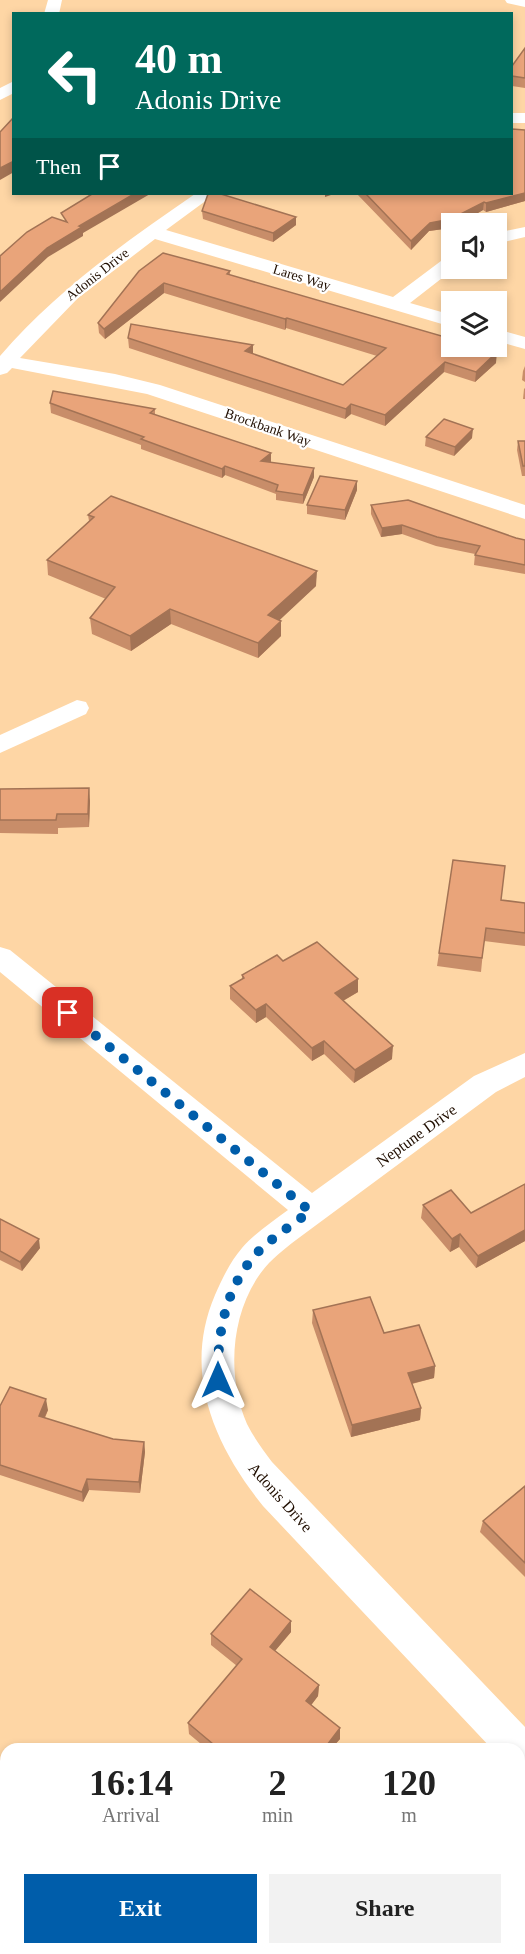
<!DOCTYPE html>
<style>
:root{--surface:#fff;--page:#f2f2f2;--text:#222;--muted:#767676;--accent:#005daa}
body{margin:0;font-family:Georgia,serif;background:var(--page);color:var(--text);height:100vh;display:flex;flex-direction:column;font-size:22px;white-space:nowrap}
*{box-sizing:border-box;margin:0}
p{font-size:20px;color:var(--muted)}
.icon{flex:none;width:33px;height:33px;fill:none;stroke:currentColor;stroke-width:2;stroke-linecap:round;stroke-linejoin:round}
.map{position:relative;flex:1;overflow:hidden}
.sheet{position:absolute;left:0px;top:1743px;width:525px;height:212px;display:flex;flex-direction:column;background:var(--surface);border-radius:18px 18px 0 0;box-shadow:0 3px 9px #0003}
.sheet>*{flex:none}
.hud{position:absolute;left:12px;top:12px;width:501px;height:183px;border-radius:0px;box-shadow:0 3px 9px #0003;background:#00695c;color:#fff;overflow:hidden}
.tools{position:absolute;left:441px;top:213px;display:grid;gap:12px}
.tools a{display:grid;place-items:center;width:66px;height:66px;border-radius:0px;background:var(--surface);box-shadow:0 3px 9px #0003;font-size:30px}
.pin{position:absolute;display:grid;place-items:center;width:51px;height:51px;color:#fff;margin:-26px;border-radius:12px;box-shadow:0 3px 9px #0006}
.me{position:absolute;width:66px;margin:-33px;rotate:0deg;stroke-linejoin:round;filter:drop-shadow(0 0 4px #0008)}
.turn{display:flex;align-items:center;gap:21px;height:126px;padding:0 24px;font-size:27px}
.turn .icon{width:78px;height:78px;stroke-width:2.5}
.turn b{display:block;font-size:42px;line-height:51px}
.then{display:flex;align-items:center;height:57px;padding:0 24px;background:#0003;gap:12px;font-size:22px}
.eta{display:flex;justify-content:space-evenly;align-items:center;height:102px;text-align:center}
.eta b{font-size:36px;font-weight:600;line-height:42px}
.cta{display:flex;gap:12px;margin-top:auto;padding:12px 24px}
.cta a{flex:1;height:69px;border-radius:0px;background:var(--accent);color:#fff;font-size:24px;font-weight:600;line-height:69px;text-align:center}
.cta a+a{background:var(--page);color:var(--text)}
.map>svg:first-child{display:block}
</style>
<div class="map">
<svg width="525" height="1954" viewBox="0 0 525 1954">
<rect width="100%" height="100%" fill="#fed6a5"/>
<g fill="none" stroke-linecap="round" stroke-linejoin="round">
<g fill="#fff" fill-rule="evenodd">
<polygon points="48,0 62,0 59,14 44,14"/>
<polygon points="505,0 525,0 525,7 507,3"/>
<polygon points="14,81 14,93 0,100 0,88"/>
<rect x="512" y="113" width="13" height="10"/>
<path d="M195 194H215L166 230 393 297 445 258 452 257V268H455L410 303 452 315V327L155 239 78 298 20 358 115 374 160 385 525 505V519L147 394 12 368 7 373 0 375V356C56 291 125 242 195 194Z"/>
<polygon points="525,227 525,237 496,244 496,233"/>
<polygon points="496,329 525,337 525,349 496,341"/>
<polygon points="77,700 86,702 89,708 86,714 0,753 0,735"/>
<path d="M0 947 10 950 312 1193 474 1076 525 1053V1077L496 1092 296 1240C283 1250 270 1260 260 1274 230 1316 227 1378 247 1424 254 1438 263 1450 272 1462L525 1727V1766L519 1769V1749H492L263 1506C214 1445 182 1372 215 1295 222 1279 230 1262 242 1248 255 1233 272 1222 288 1210L0 972Z"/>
</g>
</g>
<g fill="#c88d69">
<polygon points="525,48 525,88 512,86 512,66"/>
<polygon points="525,130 525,201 486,212 483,210 459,224 452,224 451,228 429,231 411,250 357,194 512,194"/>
<polygon points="202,211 296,225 273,242 203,219"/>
<polygon points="139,271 230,271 230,275 496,363 475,382 444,372 385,426 351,414 345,419 129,348 128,338 253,345 253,354 343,385 377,356 286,328 285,330 164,293 105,339 99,333 98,323"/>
<polygon points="525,366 525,382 522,380 523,371"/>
<polygon points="525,388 525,399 523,399 524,389"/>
<polygon points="50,403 155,409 155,415 271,462 314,477 303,504 276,500 276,494 225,475 222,478 141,449 141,445 51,413"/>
<polygon points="426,437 472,438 454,456 425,446"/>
<polygon points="518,441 525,441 525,476 522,476 517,450"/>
<polygon points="357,490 345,520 307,514 307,505"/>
<polygon points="371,505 525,540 525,574 474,565 475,554 436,546 402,534 381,537 371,514"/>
<polygon points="88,515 316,586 279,620 281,621 281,636 258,658 171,624 131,651 92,634 90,618 106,599 48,575 47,560 89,521"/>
<polygon points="0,789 90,801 89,827 58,828 58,834 0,833"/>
<polygon points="501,900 525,903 525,946 484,941 481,972 437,966 439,953"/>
<polygon points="283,961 358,979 358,992 343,1001 392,1059 354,1083 324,1054 312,1061 266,1017 256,1023 230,999 230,986 242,979 242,975"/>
<polygon points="525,1184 525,1241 476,1268 459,1247 450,1252 421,1218 423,1205 471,1213"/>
<polygon points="0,1219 40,1248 22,1271 0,1260"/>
<polygon points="313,1310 384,1333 435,1366 434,1378 412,1384 421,1408 420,1420 351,1437 312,1323"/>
<polygon points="0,1406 48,1410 45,1418 113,1439 144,1442 145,1452 140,1493 89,1490 83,1502 0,1475"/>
<polygon points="525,1486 525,1577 480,1532 483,1521"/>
<polygon points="291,1621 291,1632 275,1651 319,1685 318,1696 311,1705 340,1728 340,1739 331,1749 207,1749 189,1734 188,1723 237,1666 211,1645 211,1634"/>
<polygon points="434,1948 519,1948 525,1954 439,1954"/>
</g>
<g fill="#a37355">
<polygon points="14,161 14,172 0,180 0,168"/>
<polygon points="525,193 525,201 486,212 486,203"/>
<polygon points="134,194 150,194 83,233 83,236 48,257 0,302 0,292 47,248 79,226"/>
<polygon points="325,194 334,194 325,197"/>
<polygon points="484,202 483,210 459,224 452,224 451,228 429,231 411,250 411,241 430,223"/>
<polygon points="296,217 296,225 273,242 273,233"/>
<polygon points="164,283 164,293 105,339 104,329"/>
<polygon points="287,318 286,328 285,330 285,319"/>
<polygon points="253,345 253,355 245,351"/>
<polygon points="497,352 496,363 475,382 476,372"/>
<polygon points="445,362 444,372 385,426 385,415"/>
<polygon points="351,404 351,414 345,419 346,409"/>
<polygon points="473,429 472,438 454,456 455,447"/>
<polygon points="271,453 271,462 261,461"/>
<polygon points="225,466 225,475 222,478 222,469"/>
<polygon points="314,468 314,477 303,504 303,495"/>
<polygon points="357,481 357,490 345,520 345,510"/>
<polygon points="402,525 402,534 381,537 382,528"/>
<polygon points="317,571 316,586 268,631 268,615"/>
<polygon points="170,609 171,624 131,651 130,636"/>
<polygon points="281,621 281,636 258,658 258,643"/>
<polygon points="89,788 90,801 89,827 88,814"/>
<polygon points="358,979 358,992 334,1006 335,993"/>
<polygon points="266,1004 266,1017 256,1023 256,1010"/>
<polygon points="324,1041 324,1054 312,1061 312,1048"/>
<polygon points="393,1046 392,1059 354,1083 355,1070"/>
<polygon points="525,1230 525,1241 476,1268 478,1256"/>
<polygon points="460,1234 459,1247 450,1252 452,1239"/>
<polygon points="39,1239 40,1248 22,1271 20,1262"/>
<polygon points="435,1366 434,1378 406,1385 408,1373"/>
<polygon points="46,1399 48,1410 40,1427 39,1416"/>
<polygon points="421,1408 420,1420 351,1437 352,1425"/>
<polygon points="144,1442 145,1452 140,1493 139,1482"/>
<polygon points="87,1479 89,1490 83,1502 82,1492"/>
<polygon points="291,1621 291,1632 269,1658 270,1647"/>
<polygon points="319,1685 318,1696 306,1712 306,1701"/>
<polygon points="340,1728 340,1739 331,1749 324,1749"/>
<polygon points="121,1948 137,1948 128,1954 112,1954"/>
</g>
<g fill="#e9a47a" stroke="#a37355" stroke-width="1.5">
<polygon points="525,48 525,78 512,76 512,66"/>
<polygon points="14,117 14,161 0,168 0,132"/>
<polygon points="512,129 525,130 525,193 486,203 484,202 451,219 430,223 411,241 366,194 512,194"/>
<polygon points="92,194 134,194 79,226 82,227 47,248 0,292 0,256 27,232 52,217 67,222 61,213"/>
<polygon points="208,194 221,194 296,217 273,233 202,211"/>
<polygon points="163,253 230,271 227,274 452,339 452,346 477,346 497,352 476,372 445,362 385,415 351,404 346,409 128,338 131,324 253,345 245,351 343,385 386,348 287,318 285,319 164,283 104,329 98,323 139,271"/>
<polygon points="53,391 155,409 150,413 271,453 261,461 314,468 303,495 276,491 278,485 225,466 222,469 141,439 144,437 50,403"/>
<polygon points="444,419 473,429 455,447 426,437"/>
<polygon points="518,441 525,441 525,466 523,466"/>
<polygon points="320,476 357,481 345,510 307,505"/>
<polygon points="111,496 317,571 268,615 281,621 258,643 170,609 130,636 90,618 115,587 47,560 94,517 88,515"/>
<polygon points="408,500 516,538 525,540 525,565 475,555 480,546 437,537 402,525 382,528 371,505"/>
<polygon points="89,788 88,814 57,814 56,820 0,820 0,789"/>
<polygon points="453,860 505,866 501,900 525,903 525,933 486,928 482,958 439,953"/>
<polygon points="317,942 358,979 335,993 393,1046 355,1070 324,1041 312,1048 266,1004 256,1010 230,986 244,978 242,975 277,955 283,961"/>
<polygon points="525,1184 525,1230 478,1256 460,1234 452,1239 423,1205 451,1190 471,1213"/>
<polygon points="0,1219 39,1239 20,1262 0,1251"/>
<polygon points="370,1297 384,1333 419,1325 435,1366 408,1373 421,1408 352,1425 313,1310"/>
<polygon points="10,1387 46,1399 39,1416 113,1439 144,1442 139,1482 87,1479 82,1492 0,1465 0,1406"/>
<polygon points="525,1486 525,1563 483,1521"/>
<polygon points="250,1589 291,1621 270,1647 319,1685 306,1701 340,1728 324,1749 219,1749 188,1723 242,1659 211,1634"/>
<polygon points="6,1839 6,1948 121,1948 112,1954 0,1954 0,1842"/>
<polygon points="519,1916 525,1922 525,1954 448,1954 444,1948 519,1948"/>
</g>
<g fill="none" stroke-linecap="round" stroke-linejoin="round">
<path stroke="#005daa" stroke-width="10" stroke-dasharray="0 18" d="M68 1013 310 1211C294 1224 274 1236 259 1251 225 1286 217 1334 218 1380"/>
</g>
<g text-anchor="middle" stroke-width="4.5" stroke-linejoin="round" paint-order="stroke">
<g font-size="14" fill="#200e00" stroke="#fff">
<text transform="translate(97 274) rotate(-38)" y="5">Adonis Drive</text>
<text transform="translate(302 277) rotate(17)" y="5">Lares Way</text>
<text transform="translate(268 427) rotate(19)" y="5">Brockbank Way</text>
</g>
<g font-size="16" fill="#200e00" stroke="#fff">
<text transform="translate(416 1135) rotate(-36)" y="6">Neptune Drive</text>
<text transform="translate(281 1497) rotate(48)" y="6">Adonis Drive</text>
</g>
</g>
</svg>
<div class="tools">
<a><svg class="icon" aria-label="sound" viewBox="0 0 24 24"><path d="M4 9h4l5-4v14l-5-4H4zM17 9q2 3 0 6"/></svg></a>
<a><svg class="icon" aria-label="layers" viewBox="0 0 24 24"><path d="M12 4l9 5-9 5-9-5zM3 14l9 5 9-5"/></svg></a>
</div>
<div class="pin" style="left:68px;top:1013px;background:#d93025"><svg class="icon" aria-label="arrive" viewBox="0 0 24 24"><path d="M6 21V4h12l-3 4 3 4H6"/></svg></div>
<svg class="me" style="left:218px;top:1380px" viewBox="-20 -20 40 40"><path d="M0-17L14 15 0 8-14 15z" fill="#005daa" stroke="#fff" stroke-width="4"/></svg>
<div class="hud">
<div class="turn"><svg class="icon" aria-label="left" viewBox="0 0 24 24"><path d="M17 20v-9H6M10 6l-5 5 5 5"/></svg><div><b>40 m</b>Adonis Drive</div></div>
<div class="then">Then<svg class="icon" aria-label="arrive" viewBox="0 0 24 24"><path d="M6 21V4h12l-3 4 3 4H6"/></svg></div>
</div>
<section class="sheet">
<div class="eta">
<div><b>16:14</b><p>Arrival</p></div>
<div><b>2</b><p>min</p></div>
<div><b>120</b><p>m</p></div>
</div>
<div class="cta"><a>Exit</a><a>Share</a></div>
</section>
</div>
